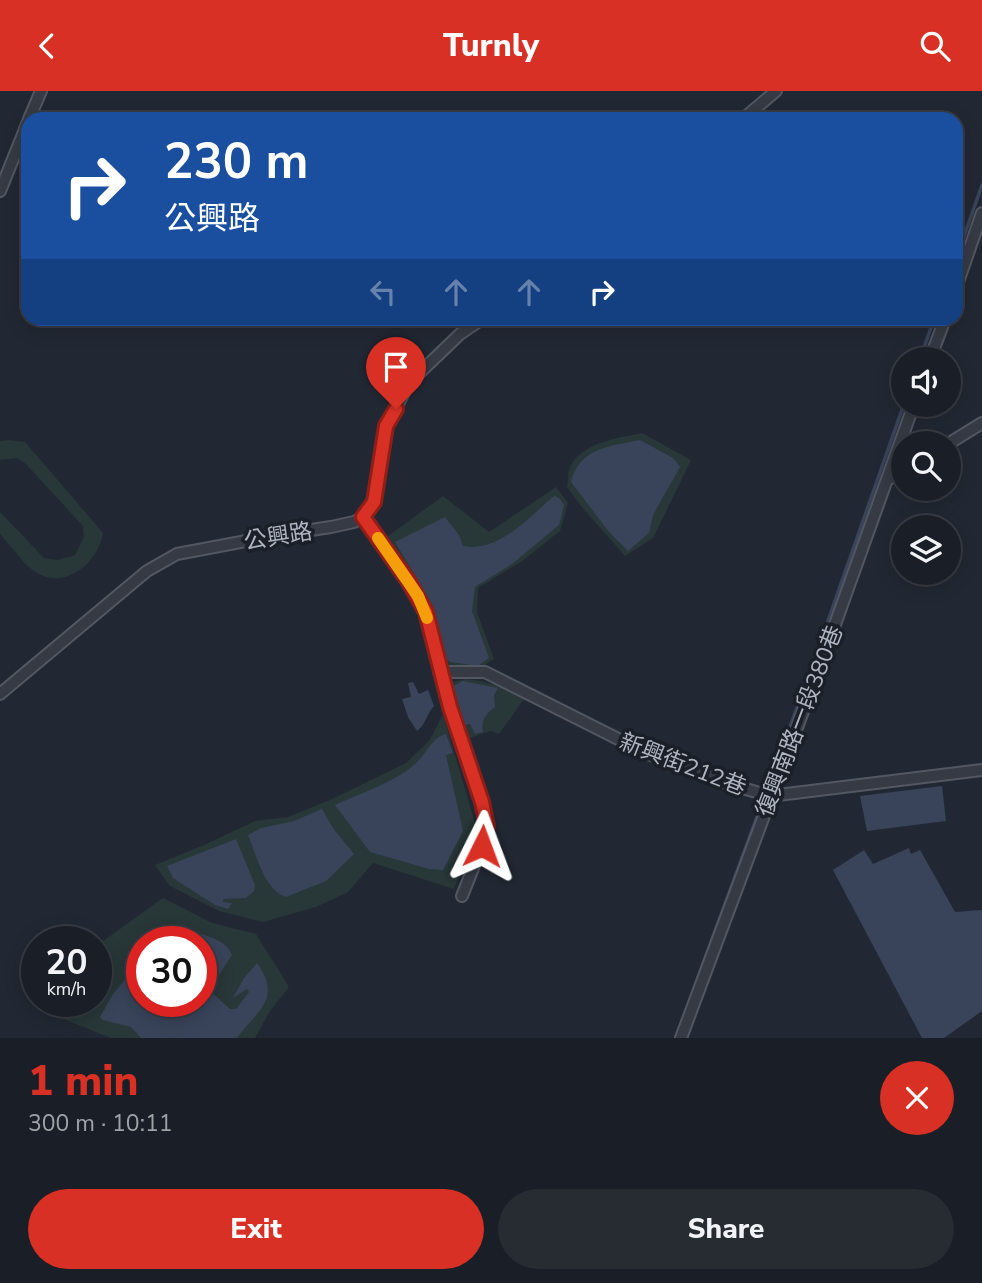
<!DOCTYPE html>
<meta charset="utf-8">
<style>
:root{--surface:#1a1e26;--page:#272b32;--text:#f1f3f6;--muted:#9fa2a7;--line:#383c43;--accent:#d93025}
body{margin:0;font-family:"Nunito Sans","Noto Sans TC",sans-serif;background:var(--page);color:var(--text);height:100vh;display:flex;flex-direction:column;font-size:26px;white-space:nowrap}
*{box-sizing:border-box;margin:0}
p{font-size:23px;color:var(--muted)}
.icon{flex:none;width:38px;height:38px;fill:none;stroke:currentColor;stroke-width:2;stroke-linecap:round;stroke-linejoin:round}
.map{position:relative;height:947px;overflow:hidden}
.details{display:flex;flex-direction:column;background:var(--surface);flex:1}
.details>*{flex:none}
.top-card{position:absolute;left:21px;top:21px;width:942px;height:214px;border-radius:21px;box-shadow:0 4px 18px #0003,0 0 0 2px var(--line);background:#1a4fa0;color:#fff;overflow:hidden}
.tools{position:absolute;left:891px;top:256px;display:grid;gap:14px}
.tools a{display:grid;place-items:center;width:70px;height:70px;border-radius:50%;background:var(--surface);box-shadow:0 4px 18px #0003,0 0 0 2px var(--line);font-size:35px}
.speed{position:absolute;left:21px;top:835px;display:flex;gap:14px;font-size:35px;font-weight:700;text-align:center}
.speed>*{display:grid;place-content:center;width:91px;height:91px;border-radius:50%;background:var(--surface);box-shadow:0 4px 18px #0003,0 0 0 2px var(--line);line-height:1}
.speed small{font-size:18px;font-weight:400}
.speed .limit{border:10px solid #d22;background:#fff;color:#111}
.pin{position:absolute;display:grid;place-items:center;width:60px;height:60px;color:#fff;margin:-72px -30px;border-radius:50% 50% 50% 0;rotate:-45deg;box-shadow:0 0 7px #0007}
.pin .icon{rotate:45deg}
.me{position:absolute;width:77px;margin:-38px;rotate:3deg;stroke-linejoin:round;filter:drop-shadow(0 0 5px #0008)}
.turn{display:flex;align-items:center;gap:24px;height:147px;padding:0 28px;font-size:32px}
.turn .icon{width:91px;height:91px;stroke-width:2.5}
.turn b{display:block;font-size:49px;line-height:60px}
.lanes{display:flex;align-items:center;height:66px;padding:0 28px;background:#0003;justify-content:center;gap:35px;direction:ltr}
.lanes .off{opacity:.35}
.round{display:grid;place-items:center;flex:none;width:74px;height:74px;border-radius:37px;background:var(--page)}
.head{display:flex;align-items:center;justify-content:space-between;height:119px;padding:0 28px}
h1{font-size:42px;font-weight:800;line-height:52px;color:var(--accent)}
.cta{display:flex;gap:14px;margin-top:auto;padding:14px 28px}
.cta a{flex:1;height:80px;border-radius:42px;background:var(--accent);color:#fff;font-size:28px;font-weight:800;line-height:80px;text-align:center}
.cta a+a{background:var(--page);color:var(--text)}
header{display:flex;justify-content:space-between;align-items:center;height:91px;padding:0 28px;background:var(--accent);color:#fff;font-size:32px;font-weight:800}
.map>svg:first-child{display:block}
</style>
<header><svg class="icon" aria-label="back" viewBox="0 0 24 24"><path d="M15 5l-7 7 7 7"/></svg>Turnly<svg class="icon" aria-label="search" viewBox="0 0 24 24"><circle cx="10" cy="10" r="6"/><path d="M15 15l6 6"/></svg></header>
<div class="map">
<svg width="982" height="947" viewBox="0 0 982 947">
<rect width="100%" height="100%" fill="#222833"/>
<g fill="#283738" fill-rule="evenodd">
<path d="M642 342 691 369 653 447 625 465 581 415 567 396C568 391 568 384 569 379 578 352 618 347 642 342Z"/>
<path d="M9 349 25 351 103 442C98 472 64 501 34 480 21 471 11 454 0 443V421L44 467 58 469 75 464 84 446 83 435 26 373 17 367 0 369V350Z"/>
<polygon points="556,396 568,412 560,440 522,470 478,497 477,521 494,568 482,576 451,575 443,567 427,507 388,445 443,405 489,441"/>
<path d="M466 588C488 590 505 597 524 608L499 643 491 640 466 648 451 601 453 591Z"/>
<polygon points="443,623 477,739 454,798 373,772 348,801 316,816 263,831 219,820 170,795 155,774 204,754 255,730 288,726 330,709 406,672 430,649"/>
<path d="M163 807 212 832 256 843 289 896 270 920 255 947H111L56 925 60 910H96V855ZM142 850H201V910H142Z"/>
</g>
<g fill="#39445a">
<path d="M640 349 673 367 680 376 653 424 649 442 628 460 609 441 571 391C579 357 610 355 640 349Z"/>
<path d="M554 405 559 407 564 414 559 434 512 473 475 496 472 520 489 567 478 575 450 571 444 566 429 508 395 451 445 426 459 444 463 455C499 462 529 426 554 405Z"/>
<path d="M463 590 498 597 494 604 495 616C487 621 480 630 483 641L475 643 470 633 465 634 453 595Z"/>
<path d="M413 591 419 603 428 599 434 615C426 624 426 633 417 640L408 626 402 608 411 606 408 592Z"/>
<path d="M446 643 453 662 446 664 463 740 443 779 429 778 370 761 335 714C359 703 395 691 415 673 426 664 431 647 446 643Z"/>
<polygon points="942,695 946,730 867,740 860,705"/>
<path d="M322 718 333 737 354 763 326 790 286 806C264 799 256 763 248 744L261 737 294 730Z"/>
<polygon points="236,748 255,794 254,800 246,807 223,808 223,811 232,812 228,818 215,814 173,787 167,775"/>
<polygon points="909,757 911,763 920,759 955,821 982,819 982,920 944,947 922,947 833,779 864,759 873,773"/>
<path d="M190 841C206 844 226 848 232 864L209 899 230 918H236L249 901 247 898 233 907 244 887 257 872C282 907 259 918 237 947H141L131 936 103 929 100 926 113 903 142 868V910H201V850H167Z"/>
</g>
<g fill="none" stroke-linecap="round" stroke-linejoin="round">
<g stroke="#39445a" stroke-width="3.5">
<polyline points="956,168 982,94"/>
<polyline points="920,268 934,228"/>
<polyline points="696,892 810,581 904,313"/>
</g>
<g stroke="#525762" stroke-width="14">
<g id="minor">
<polyline points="29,28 41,0"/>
<polyline points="743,28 776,0"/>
<polyline points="0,100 28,31"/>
<polyline points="956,197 982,122"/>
<polyline points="930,268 945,228"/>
<polyline points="948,353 982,332"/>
<polyline points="887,389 903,380"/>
<polyline points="363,426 404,482 426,521 450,616 482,711 487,735 482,755 462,805"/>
<polyline points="439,581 485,581 648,663 732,694 770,705 982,679"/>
<polyline points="0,603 147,480 177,463 278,444 331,436 354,431 363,426 374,411 386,336 409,292 460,243 482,228"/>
<polyline points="681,947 823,567 914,313"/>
</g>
</g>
<use href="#minor" stroke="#353a44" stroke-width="10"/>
</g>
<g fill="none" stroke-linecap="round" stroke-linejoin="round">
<g stroke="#8d1f18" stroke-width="18">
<polyline id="route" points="396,318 386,335 374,411 363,426 409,491 426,521 450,616 482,711 487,735 482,755"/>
</g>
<use href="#route" stroke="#d93025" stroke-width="12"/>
<polyline stroke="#f59e0b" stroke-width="12" points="378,447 418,505 427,527"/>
</g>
<g text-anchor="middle" stroke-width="7" stroke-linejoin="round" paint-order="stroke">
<g font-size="23" fill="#afb4c1" stroke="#1a1f28">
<text transform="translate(278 445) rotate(-9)" y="8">公興路</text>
<text transform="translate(799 630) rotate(-69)" y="8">復興南路一段380巷</text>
<text transform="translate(683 673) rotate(21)" y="8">新興街212巷</text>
</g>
</g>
</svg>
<div class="tools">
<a><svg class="icon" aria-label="sound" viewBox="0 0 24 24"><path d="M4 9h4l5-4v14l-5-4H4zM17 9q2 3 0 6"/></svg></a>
<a><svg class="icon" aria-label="search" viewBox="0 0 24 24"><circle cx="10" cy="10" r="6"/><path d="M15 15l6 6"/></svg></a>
<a><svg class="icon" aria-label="layers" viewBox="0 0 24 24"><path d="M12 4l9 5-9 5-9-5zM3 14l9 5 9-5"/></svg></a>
</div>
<div class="speed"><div>20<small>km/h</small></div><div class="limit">30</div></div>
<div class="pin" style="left:396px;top:318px;background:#d93025"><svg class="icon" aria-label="arrive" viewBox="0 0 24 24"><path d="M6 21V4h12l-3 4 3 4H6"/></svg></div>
<svg class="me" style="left:482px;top:755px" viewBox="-20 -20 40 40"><path d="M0-17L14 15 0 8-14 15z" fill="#d93025" stroke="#fff" stroke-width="4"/></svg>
<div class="top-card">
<div class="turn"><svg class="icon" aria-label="right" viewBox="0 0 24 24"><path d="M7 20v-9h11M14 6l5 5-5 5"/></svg><div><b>230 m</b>公興路</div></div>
<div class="lanes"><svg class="icon off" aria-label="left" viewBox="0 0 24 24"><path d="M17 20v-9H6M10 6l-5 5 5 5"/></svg><svg class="icon off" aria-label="ahead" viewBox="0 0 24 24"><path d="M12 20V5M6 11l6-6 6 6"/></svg><svg class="icon off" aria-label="ahead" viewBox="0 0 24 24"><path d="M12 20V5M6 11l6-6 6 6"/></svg><svg class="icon" aria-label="right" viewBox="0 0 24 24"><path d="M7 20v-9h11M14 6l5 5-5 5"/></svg></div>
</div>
</div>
<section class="details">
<div class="head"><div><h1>1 min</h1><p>300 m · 10:11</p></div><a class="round" style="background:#d93025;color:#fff"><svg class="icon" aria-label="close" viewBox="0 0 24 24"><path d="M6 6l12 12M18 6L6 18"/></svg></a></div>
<div class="cta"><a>Exit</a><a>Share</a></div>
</section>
